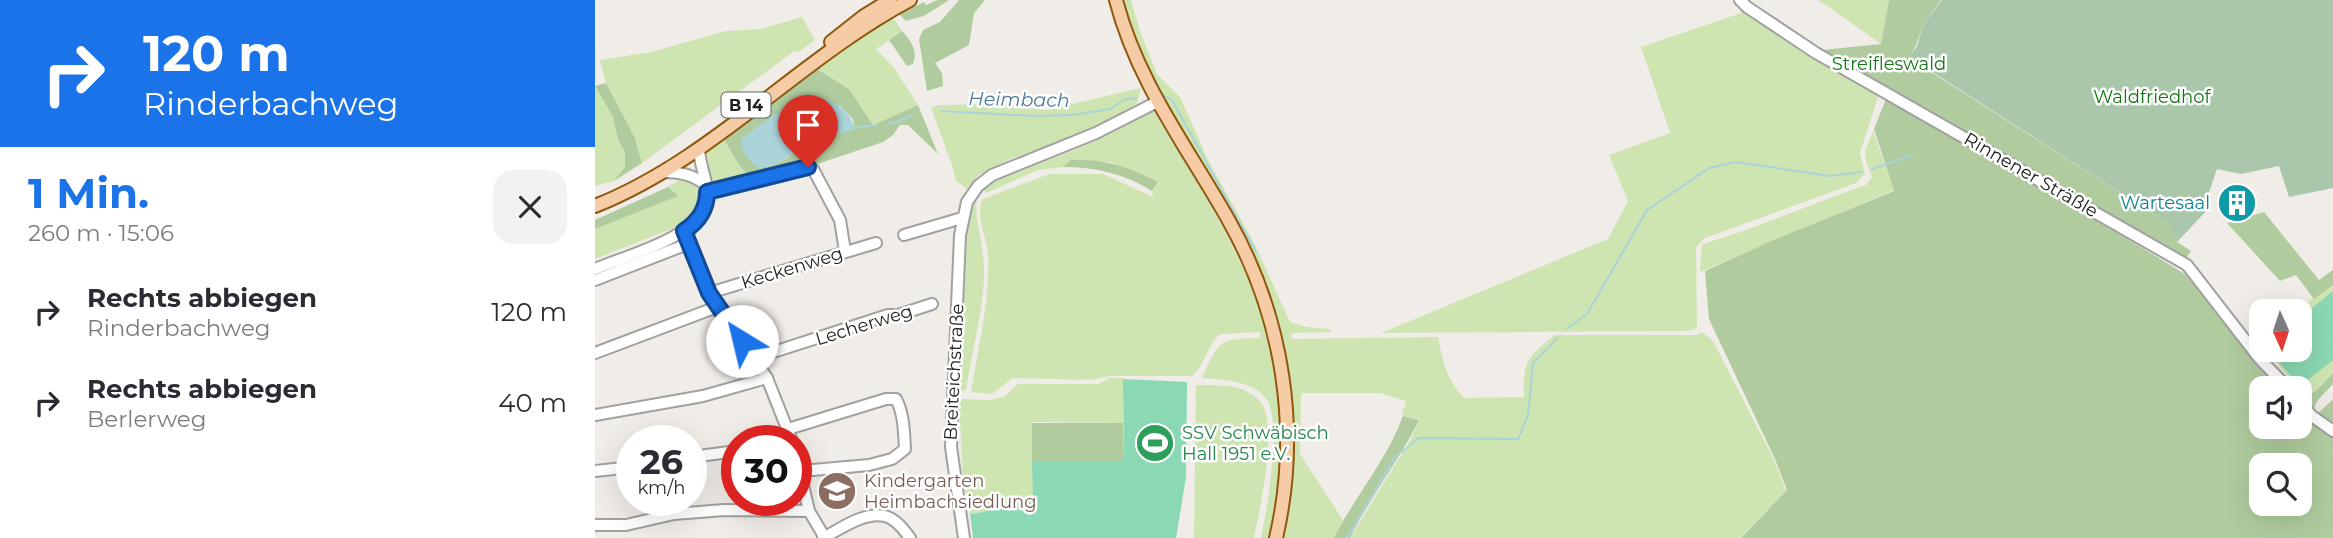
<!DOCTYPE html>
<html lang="de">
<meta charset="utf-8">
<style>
:root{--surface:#fff;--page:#f2f2f3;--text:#2b2b33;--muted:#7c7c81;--accent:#1a73e8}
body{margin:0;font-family:Montserrat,sans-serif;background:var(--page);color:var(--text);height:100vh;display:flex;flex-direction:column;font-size:26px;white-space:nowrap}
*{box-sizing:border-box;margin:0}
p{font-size:23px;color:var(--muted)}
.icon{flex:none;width:38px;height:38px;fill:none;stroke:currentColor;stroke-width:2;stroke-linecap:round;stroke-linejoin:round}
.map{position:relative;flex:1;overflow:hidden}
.drawer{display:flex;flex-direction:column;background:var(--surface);width:595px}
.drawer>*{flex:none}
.banner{background:#1a73e8;color:#fff;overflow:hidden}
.needle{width:46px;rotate:177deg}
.buttons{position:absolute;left:1654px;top:299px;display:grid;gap:14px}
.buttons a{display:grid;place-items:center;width:63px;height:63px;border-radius:14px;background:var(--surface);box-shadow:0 7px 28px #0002;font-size:35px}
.speed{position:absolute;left:21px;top:425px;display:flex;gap:14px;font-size:35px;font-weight:700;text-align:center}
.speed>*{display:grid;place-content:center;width:91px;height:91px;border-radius:50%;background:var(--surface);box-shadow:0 7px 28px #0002;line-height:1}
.speed small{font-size:18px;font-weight:400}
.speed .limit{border:10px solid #d22;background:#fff;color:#111}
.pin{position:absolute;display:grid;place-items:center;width:60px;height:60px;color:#fff;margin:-72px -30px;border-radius:50% 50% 50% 0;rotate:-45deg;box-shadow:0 0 7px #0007}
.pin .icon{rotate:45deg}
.me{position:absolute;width:77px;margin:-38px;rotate:324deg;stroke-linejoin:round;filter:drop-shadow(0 0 5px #0008)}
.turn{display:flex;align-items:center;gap:24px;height:147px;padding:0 28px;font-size:32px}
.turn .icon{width:91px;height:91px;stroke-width:2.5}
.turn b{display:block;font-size:49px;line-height:60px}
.round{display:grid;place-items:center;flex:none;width:74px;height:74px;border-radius:21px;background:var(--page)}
.headline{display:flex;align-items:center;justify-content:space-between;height:119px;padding:0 28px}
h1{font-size:42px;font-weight:700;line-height:52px;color:var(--accent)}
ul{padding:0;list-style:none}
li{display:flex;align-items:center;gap:21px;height:91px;padding:0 28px}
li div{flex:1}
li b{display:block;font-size:26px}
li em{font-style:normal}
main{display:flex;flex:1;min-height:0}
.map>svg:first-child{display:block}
</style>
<main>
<section class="drawer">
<div class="banner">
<div class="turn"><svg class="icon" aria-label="right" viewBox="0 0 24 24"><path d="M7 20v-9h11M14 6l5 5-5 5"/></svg><div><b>120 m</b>Rinderbachweg</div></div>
</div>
<div class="headline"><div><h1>1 Min.</h1><p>260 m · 15:06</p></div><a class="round"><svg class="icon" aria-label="close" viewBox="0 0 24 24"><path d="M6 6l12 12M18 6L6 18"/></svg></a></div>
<ul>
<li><svg class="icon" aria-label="right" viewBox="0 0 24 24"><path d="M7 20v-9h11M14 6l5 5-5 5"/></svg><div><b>Rechts abbiegen</b><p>Rinderbachweg</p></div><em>120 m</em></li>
<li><svg class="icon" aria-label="right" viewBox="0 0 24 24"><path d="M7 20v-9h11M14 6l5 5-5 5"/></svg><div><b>Rechts abbiegen</b><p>Berlerweg</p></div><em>40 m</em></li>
</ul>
</section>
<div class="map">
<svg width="1738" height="538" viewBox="0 0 1738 538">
<rect width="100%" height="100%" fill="#f0ece7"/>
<g fill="#cfe5b1">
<path d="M529 0H536L546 34 562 74 585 97 614 162 659 243 695 322 712 327 734 329 737 332 696 333 697 339 843 337C848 361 851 379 869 398L929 397C927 362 933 356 960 335H1101L1107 332 1118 341 1179 460 1191 491 1145 538H755L816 439 824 420 807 415 811 401 785 393H706L705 454 748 520 739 538H685L693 377 632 212 559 82 545 53 534 22Z"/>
<polygon points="1223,0 1294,0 1286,44 1225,1"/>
<polygon points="1149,12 1194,43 1274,86 1281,91 1283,97 1265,153 1270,174 1261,183 1110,238 1101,247 1102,327 1098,330 1088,331 786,333 1013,239 1033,201 1014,155 1075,133 1046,47"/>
<polygon points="297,16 307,31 281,49 299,68 323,105 278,125 254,89 222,69"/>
<polygon points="207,17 220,40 205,51 198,52 47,163 40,138 11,83 5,60 56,52 131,31 166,29"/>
<polygon points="0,86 18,117 23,140 30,151 30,168 19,181 0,186"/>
<polygon points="546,88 542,103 531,112 467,141 415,159 384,175 372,189 361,181 357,165 336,108 342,105 390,104 451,110"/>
<path d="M558 110C602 184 660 268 677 353 682 380 684 406 685 433 686 467 684 505 674 538H666C672 510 687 423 672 400 659 380 628 380 607 378 625 340 623 339 665 338V332L625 334C612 346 610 365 597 376H515L495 380 418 378 397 394 376 392C383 348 395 301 393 257 393 237 379 218 388 199L454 174H508L558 197 557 191 563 183 515 162 476 160 468 167 443 170 396 191 391 193 388 189C415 169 448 163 479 150 506 139 533 125 558 110Z"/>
<path d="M1278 131 1299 190 1105 272 1107 245C1121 239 1134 236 1148 231 1190 216 1230 199 1271 185L1277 177 1271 161 1270 151Z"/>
<path d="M127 137C138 152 142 167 157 178L125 187 117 182C107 157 105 154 127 137Z"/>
<polygon points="86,179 97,182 108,194 103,211 86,225 0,259 0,229 82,195 73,187"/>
<path d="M382 193C378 221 391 249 389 278 387 315 377 353 371 390L366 392 362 391 369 240 375 204Z"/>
<polygon points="1738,285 1738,373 1721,391 1708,396 1704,388 1702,388 1672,350 1704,350 1704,312 1700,311"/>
<polygon points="514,378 528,378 528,423 437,422 438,501 378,514 375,511 368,481 364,399 393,400 409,397 423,384 504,384"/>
<path d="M601 385C616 385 635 384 649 390 657 394 666 400 669 408 681 438 665 506 659 538H599Z"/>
</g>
<g fill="#b0cc9f" fill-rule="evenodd">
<polygon points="343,0 354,0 329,16 311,21 304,14 329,2 331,5"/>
<polygon points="364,0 390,0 379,13 374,45 340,63 347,73 348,86 332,91 324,39 328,30 345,22"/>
<polygon points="1294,0 1346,0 1328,25 1321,45 1314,58 1571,222 1582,242 1596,251 1590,260 1227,50 1286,44"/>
<path d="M307 31C316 41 323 50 318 64L312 66 294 40Z"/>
<path d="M222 69 254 89 278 125 323 105 343 154 313 125H305L298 135 288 142 219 165 157 178C142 167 138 152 127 137ZM245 106 258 119 259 129 217 141 206 116 208 108ZM186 113 202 148C193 161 179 166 164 168Z"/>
<polygon points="11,83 40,138 47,163 19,181 30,167 30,152 23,140 18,117 0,86"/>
<path d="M1293 94 1590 274 1688 388H1666V427H1704L1705 408 1716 420 1738 399V538H1146L1192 490 1180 459 1114 319 1110 271 1181 239 1299 191 1279 129ZM1666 466H1704V504H1666Z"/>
<path d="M476 160C511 159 532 166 563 182L557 191C530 174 500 167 468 167Z"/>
<polygon points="73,187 83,196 0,229 0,220"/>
<polygon points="1669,212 1724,280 1738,270 1738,285 1719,299 1701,275 1685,281 1632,223"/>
<polygon points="1738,373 1738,384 1722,401 1719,409 1713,409 1705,400 1705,392 1708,396 1721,391"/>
<path d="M808 416 824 420C804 461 775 497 755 538H739C760 496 792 460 808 416Z"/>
<polygon points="437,423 528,423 529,462 437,462"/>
</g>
<polygon fill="#aac7ab" points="1347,0 1738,0 1738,188 1694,197 1684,166 1646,174 1622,169 1611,201 1615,207 1582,242 1571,222 1314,57 1322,46 1328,25"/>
<g fill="#8bd8b4">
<polygon points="1738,291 1738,360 1705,386 1673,350 1704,350 1705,318"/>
<polygon points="528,379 592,382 591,477 581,538 378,538 375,512 378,514 438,501 437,462 529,462"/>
</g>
<g fill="#abd3da">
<path d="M230 99C245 106 257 113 259 129L217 141C207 118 196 103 230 99Z"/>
<path d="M187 113 202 148C192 161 179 166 164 168 153 159 146 153 146 139L180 114Z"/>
</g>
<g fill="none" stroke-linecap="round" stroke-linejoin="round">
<g stroke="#abd3da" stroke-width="2">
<polyline points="568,95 577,100 661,252"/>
<polyline points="346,111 439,116 478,115 515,109 529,100 541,98"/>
<polyline points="295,124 318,115"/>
<polyline points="259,128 281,125"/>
<polyline points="197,135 215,137"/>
<polyline points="1277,169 1318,155"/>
<polyline points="972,329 992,314 1052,210 1114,168 1141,162 1235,176 1267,172"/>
<polyline points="752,538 800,457 824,438 923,439 933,415 938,363 962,338"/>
</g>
<g stroke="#a1a1a1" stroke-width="14">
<g id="minor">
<polyline points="1145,0 1152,7 1221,53 1592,265 1664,358 1693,388"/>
<path d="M67 172C84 172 97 174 111 185"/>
<path d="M112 193C135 188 200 165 218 169L245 220 250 251"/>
<polyline points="89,231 114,293 172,378 197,441"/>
<polyline points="309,235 367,218"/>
<path d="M0 269C30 256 105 237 112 201 115 185 104 166 104 148"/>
<polyline points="0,280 95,243"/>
<polyline points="114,293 281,243"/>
<polyline points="0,353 122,307"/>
<polyline points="160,358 293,315 303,315 337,304"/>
<polyline points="1704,401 1717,416 1738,431"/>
<polyline points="0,415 108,396 172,378"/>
<path d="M193 429 291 399H301C309 414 309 432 310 449L297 459 274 465 206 471"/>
<polyline points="201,454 214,511 230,538"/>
<polyline points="96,457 142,451"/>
<polyline points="0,471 37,467"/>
<polyline points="0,525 31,525 79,514 129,510 214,511"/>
<path d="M228 538C245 529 270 511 290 516 301 519 309 530 315 538"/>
<polyline points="369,538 356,447 365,235 372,202 383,186 397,175 501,133 562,102"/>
</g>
</g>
<g stroke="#90580c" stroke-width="16">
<g id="major">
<path d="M521 0C542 82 593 148 634 221 688 317 706 430 681 538"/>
<polyline points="236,42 269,16 295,0"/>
<path d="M0 206C118 159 204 59 315 0"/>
</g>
</g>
<use href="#minor" stroke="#fff" stroke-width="10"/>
<use href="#major" stroke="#f5cca6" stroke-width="12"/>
</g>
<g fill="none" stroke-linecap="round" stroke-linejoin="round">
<g stroke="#114b97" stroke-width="18">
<path id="route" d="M147 341 114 293 89 231C103 222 112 210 112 192L213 167"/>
</g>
<use href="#route" stroke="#1a73e8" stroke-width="12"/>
</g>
<defs>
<g id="building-disc" transform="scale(2.0125)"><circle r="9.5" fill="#0f9aa8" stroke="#fff"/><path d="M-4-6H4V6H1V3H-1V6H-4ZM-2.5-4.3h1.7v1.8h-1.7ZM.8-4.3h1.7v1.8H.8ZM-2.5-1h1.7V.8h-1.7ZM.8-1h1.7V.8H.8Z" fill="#fff"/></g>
<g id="stadium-disc" transform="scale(2.0125)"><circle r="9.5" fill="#2e9e5b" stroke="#fff"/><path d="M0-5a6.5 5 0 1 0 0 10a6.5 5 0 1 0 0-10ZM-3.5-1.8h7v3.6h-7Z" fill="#fff"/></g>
<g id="school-disc" transform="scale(2.0125)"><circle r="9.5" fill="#8d6e63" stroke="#fff"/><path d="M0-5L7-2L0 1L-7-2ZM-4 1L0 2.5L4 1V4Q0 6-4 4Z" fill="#fff"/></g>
</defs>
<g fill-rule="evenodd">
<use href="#building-disc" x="1642" y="203"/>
<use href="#stadium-disc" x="560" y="443"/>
<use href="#school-disc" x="242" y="491"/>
</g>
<g text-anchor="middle" stroke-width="5" stroke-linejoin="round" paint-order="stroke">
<rect fill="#fff" stroke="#636363" stroke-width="2" x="126.5" y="92.5" width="49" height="25" rx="5"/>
<g font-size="16" font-weight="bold" fill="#202020">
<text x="151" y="111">B 14</text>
</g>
<g font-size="18" fill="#157714" stroke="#fff">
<text x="1294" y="70">Streifleswald</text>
<text x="1557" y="103">Waldfriedhof</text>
</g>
<g font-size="18" fill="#202020" stroke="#fff">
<text transform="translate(1436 175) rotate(30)" y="6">Rinnener Sträßle</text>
<text transform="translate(197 268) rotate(-17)" y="6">Keckenweg</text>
<text transform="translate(269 325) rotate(-17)" y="6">Lecherweg</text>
<text transform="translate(359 372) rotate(-87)" y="6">Breiteichstraße</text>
</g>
<g font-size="18" fill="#0d838f" stroke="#fff" text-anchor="end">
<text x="1615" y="209">Wartesaal</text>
</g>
<g font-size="18" fill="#27864d" stroke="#fff" text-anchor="start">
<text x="587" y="439">SSV Schwäbisch<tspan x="587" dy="21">Hall 1951 e.V.</tspan></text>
</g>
<g font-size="18" fill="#785e54" stroke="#fff" text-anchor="start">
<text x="269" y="487">Kindergarten<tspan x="269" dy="21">Heimbachsiedlung</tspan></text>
</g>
<g font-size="19" font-style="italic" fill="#4c799a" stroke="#fff">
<text transform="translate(424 99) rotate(1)" y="7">Heimbach</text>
</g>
</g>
</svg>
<div class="buttons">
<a><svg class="needle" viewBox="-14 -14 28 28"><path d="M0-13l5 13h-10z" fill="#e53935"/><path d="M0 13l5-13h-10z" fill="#7c7c81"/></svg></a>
<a><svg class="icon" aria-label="sound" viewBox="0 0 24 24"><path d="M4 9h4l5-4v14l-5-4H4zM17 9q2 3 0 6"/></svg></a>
<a><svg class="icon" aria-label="search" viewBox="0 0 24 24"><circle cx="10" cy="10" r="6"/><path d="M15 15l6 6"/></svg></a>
</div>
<div class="speed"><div>26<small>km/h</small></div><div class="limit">30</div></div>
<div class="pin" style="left:213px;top:167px;background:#d93025"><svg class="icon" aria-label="arrive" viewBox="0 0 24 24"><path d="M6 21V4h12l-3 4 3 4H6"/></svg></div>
<svg class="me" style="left:147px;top:341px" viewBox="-20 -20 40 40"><circle r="19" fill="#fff"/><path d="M0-13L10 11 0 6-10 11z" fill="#1a73e8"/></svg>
</div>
</main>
